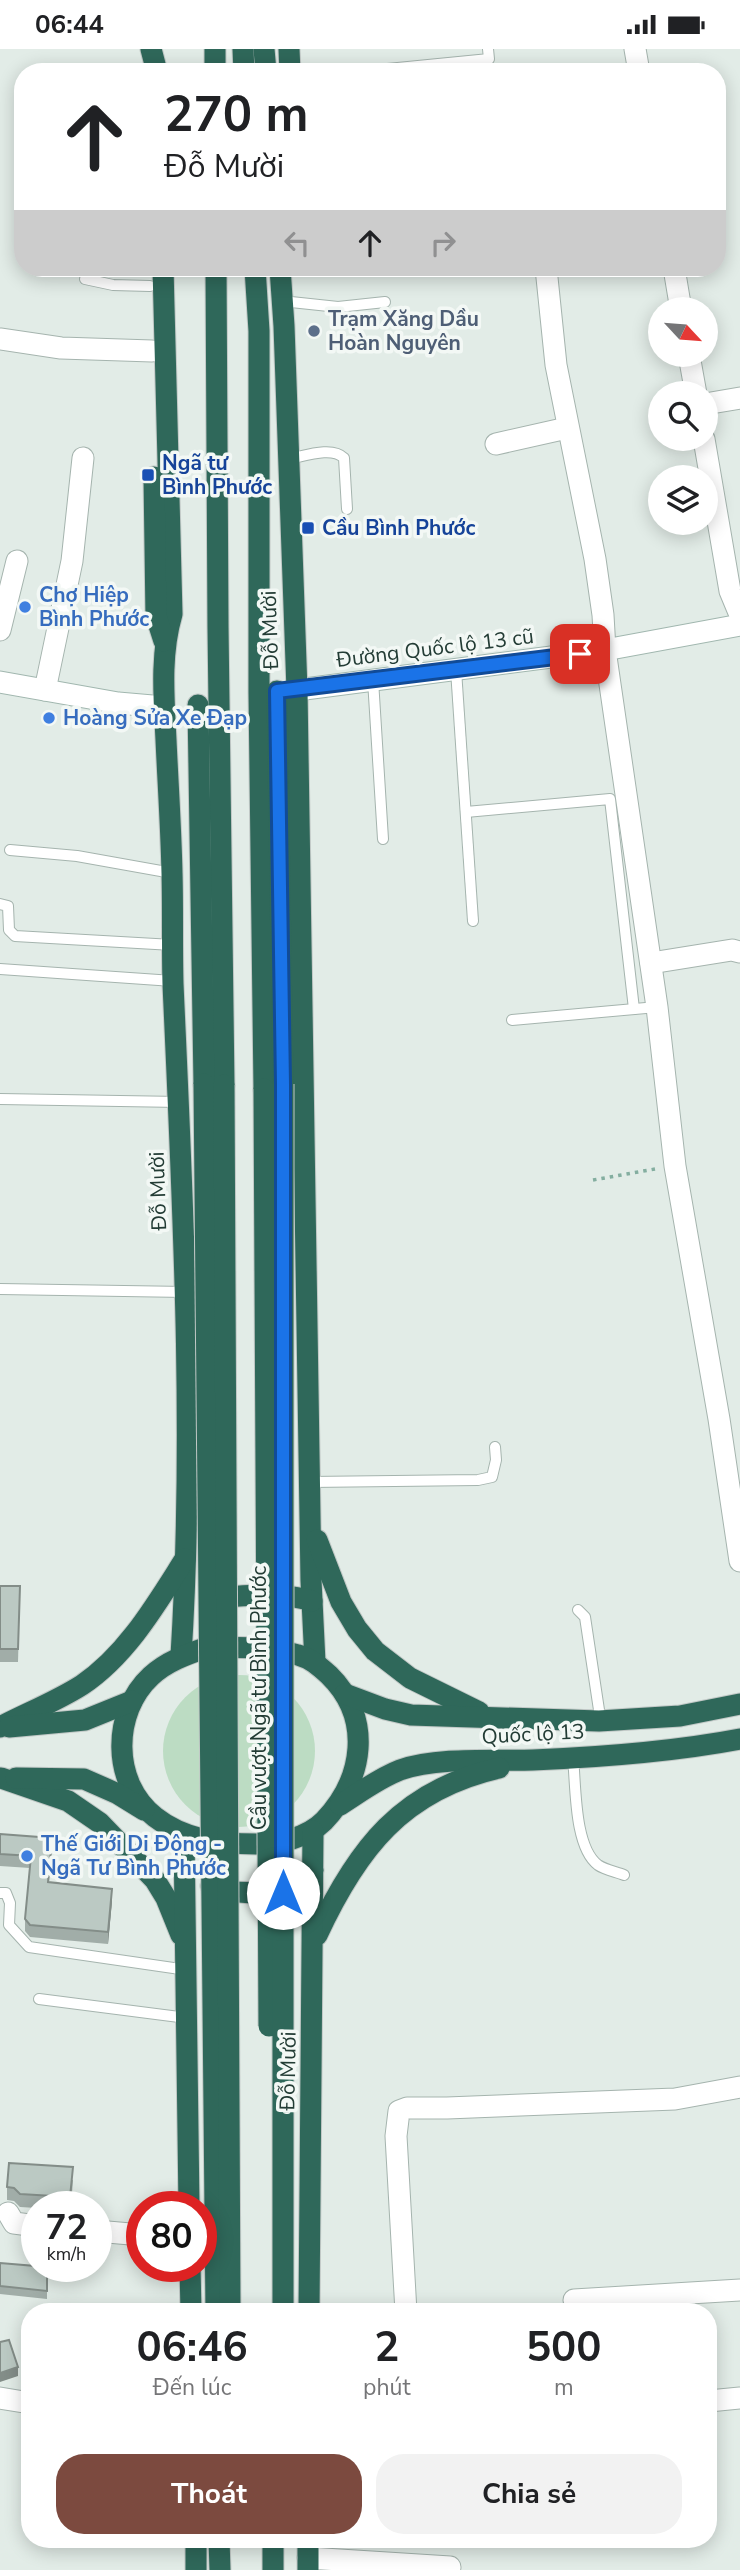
<!DOCTYPE html>
<html lang="vi">
<meta charset="utf-8">
<style>
:root{--surface:#fff;--page:#f2f2f2;--text:#202124;--muted:#757577;--accent:#7c4a3f}
body{margin:0;font-family:"Nunito Sans",sans-serif;background:var(--page);color:var(--text);height:100vh;display:flex;flex-direction:column;font-size:26px;white-space:nowrap}
*{box-sizing:border-box;margin:0}
p{font-size:23px;color:var(--muted)}
.icon{flex:none;width:38px;height:38px;fill:none;stroke:currentColor;stroke-width:2;stroke-linecap:round;stroke-linejoin:round}
.map{position:relative;flex:1;overflow:hidden}
.side{position:absolute;left:21px;top:2254px;width:696px;height:245px;display:flex;flex-direction:column;background:var(--surface);border-radius:28px;box-shadow:0 4px 18px #0003}
.side>*{flex:none}
.guide{position:absolute;left:14px;top:14px;width:712px;height:214px;border-radius:28px;box-shadow:0 4px 18px #0003;background:#fff;color:var(--text);overflow:hidden}
.needle{width:46px;rotate:116deg}
.controls{position:absolute;left:648px;top:248px;display:grid;gap:14px}
.controls a{display:grid;place-items:center;width:70px;height:70px;border-radius:50%;background:var(--surface);box-shadow:0 4px 18px #0003;font-size:35px}
.speed{position:absolute;left:21px;top:2142px;display:flex;gap:14px;font-size:35px;font-weight:700;text-align:center}
.speed>*{display:grid;place-content:center;width:91px;height:91px;border-radius:50%;background:var(--surface);box-shadow:0 4px 18px #0003;line-height:1}
.speed small{font-size:18px;font-weight:400}
.speed .limit{border:10px solid #d22;background:#fff;color:#111}
.pin{position:absolute;display:grid;place-items:center;width:60px;height:60px;color:#fff;margin:-30px;border-radius:14px;box-shadow:0 4px 10px #0006}
.me{position:absolute;width:77px;margin:-38px;rotate:0deg;stroke-linejoin:round;filter:drop-shadow(0 0 5px #0008)}
.turn{display:flex;align-items:center;gap:24px;height:147px;padding:0 35px;font-size:32px}
.turn .icon{width:91px;height:91px;stroke-width:2.5}
.turn b{display:block;font-size:49px;line-height:60px}
.lanes{display:flex;align-items:center;height:66px;padding:0 35px;background:#0003;justify-content:center;gap:35px;direction:ltr}
.lanes .off{opacity:.35}
.eta{display:flex;justify-content:space-evenly;align-items:center;height:119px;text-align:center}
.eta b{font-size:42px;font-weight:700;line-height:49px}
.cta{display:flex;gap:14px;margin-top:auto;padding:14px 35px}
.cta a{flex:1;height:80px;border-radius:28px;background:var(--accent);color:#fff;font-size:28px;font-weight:700;line-height:80px;text-align:center}
.cta a+a{background:var(--page);color:var(--text)}
.status{display:flex;justify-content:space-between;align-items:center;height:49px;padding:0 35px;background:var(--surface);direction:ltr}
.status svg{height:19px;fill:currentColor}
.map>svg:first-child{display:block}
</style>
<div class="status"><b>06:44</b><svg viewBox="0 0 49 12"><path d="M0 12V9h3v3zM5 12V6h3v6zM10 12V3h3v9zM15 12V0h3v12zM26 1h20v11H26zM47 4h2v5h-2z"/></svg></div>
<div class="map">
<svg width="740" height="2521" viewBox="0 0 740 2521">
<rect width="100%" height="100%" fill="#e2ece7"/>
<circle fill="#bcdcc3" cx="239" cy="1702" r="76"/>
<g fill="none" stroke-linecap="round" stroke-linejoin="round">
<g stroke="#a5b4ae" stroke-width="12">
<g id="lane">
<polyline points="357,23 489,10 488,0"/>
<polyline points="611,23 638,19"/>
<polyline points="85,230 113,236 150,237"/>
<polyline points="291,253 338,258 385,253"/>
<path d="M289 410C305 407 332 397 344 409L347 460"/>
<polyline points="456,621 473,872"/>
<polyline points="373,631 383,790"/>
<polyline points="466,763 610,750 634,960"/>
<polyline points="10,801 77,807 172,824"/>
<polyline points="0,855 8,857 9,881 15,887 173,896"/>
<polyline points="0,920 173,932"/>
<polyline points="512,971 657,958"/>
<polyline points="0,1050 180,1053"/>
<polyline points="0,1240 186,1243"/>
<polyline points="310,1433 478,1431 492,1428 496,1411 495,1398"/>
<polyline points="578,1561 585,1568 599,1661"/>
<path d="M573 1709C576 1737 574 1798 598 1816 605 1821 617 1823 624 1826"/>
<polyline points="0,1844 6,1844 10,1854 9,1876 29,1898 187,1921"/>
<polyline points="39,1950 187,1969"/>
</g>
</g>
<g stroke="#a5b4ae" stroke-width="23">
<g id="street">
<polyline points="635,0 639,23"/>
<polyline points="546,219 556,316 595,510 603,566 605,601 657,958 675,1117 719,1370 740,1512"/>
<polyline points="674,219 681,261"/>
<polyline points="0,290 61,299 152,302"/>
<polyline points="689,306 696,345"/>
<polyline points="705,355 740,349"/>
<polyline points="704,390 730,542 740,566"/>
<polyline points="496,395 567,379"/>
<polyline points="0,581 17,512"/>
<polyline points="45,641 72,512 83,409"/>
<polyline points="651,914 732,901 740,903"/>
<polyline points="8,2164 14,2174 37,2177"/>
<polyline points="96,2182 142,2186"/>
<polyline points="574,2251 740,2241"/>
<polyline points="406,2263 396,2087 399,2062 407,2059 447,2059 675,2050 740,2038"/>
<polyline points="0,2349 30,2354"/>
<polyline points="709,2352 740,2349"/>
<polyline points="308,2509 450,2518"/>
</g>
</g>
<g stroke="#a1b7af" stroke-width="23">
<g id="secondary">
<polyline points="0,633 118,654 164,658"/>
<polyline points="297,641 605,601 740,576"/>
</g>
</g>
<g stroke="#c1c8c6" stroke-width="23">
<g id="highway">
<polyline points="151,0 157,23"/>
<polyline points="215,0 215,23"/>
<polyline points="243,0 244,23"/>
<polyline points="264,0 266,23"/>
<polyline points="289,0 290,23"/>
<path d="M163 219 172 565C160 606 164 649 166 691 168 735 171 779 172 824 173 861 172 898 173 935 183 1159 195 1383 181 1607"/>
<polyline points="216,219 218,578 224,1036"/>
<polyline points="255,219 259,282 259,643 264,1040"/>
<polyline points="280,219 284,277 297,641 311,1531 315,1613"/>
<polyline points="154,428 156,567 164,592"/>
<polyline points="277,642 283,1035"/>
<polyline points="198,656 204,1035"/>
<polyline points="317,1491 341,1553 357,1580 375,1602 410,1629 479,1663"/>
<path d="M211 1551C237 1545 287 1544 312 1552"/>
<path d="M208 1598C237 1599 269 1597 298 1606 310 1609 319 1617 329 1626 373 1669 364 1730 324 1772 307 1789 279 1795 256 1795 220 1795 184 1791 155 1768 111 1734 112 1663 151 1627 167 1612 188 1605 208 1598Z"/>
<polyline points="345,1645 385,1660 411,1666 599,1672 680,1667 740,1655"/>
<path d="M0 1678C27 1664 57 1652 82 1636 127 1606 157 1554 185 1510"/>
<polyline points="9,1678 85,1671 132,1652"/>
<polyline points="1,1729 68,1752 100,1774 155,1831 166,1849 181,1886"/>
<polyline points="16,1729 84,1730 118,1745 144,1761"/>
<path d="M340 1756C359 1744 379 1729 400 1721 436 1708 494 1712 533 1711 602 1708 672 1703 740 1690"/>
<polyline points="184,1785 189,2158"/>
<path d="M211 1837C244 1849 287 1845 313 1821"/>
<path d="M317 1886C357 1800 402 1741 499 1719"/>
<polyline points="190,2217 191,2263"/>
<polyline points="309,2263 313,1782"/>
<polyline points="196,2490 196,2521"/>
<polyline points="219,2490 220,2521"/>
<polyline points="273,2490 273,2521"/>
<polyline points="308,2490 308,2521"/>
</g>
</g>
<polyline stroke="#84aea0" stroke-width="3.5" stroke-dasharray="3.5 5" stroke-linecap="butt" points="593,1131 655,1120"/>
<use href="#lane" stroke="#fff" stroke-width="10"/>
<use href="#street" stroke="#fff" stroke-width="21"/>
<use href="#secondary" stroke="#fff" stroke-width="21"/>
<use href="#highway" stroke="#2f685a" stroke-width="21"/>
<g stroke="#c1c8c6" stroke-width="23" stroke-linecap="butt">
<g id="highway-bridge">
<polyline points="204,1035 216,2263"/>
<polyline points="224,1036 230,2263"/>
<polyline points="264,1040 269,1977"/>
<polyline points="283,2263 283,1035"/>
</g>
</g>
<use href="#highway-bridge" stroke="#2f685a" stroke-width="21"/>
</g>
<g fill="#a1ada8">
<polygon points="0,1537 20,1537 18,1613 0,1613"/>
<polygon points="0,1785 52,1801 49,1834 112,1852 108,1895 30,1888 25,1882 25,1870 30,1819 0,1817"/>
<polygon points="73,2131 71,2158 37,2158 37,2159 20,2158 14,2152 7,2151 7,2138"/>
<polygon points="0,2214 47,2218 47,2250 0,2245"/>
</g>
<g fill="#838d88">
<polygon points="112,1840 112,1852 108,1895 108,1883"/>
<polygon points="18,2318 18,2327 0,2333 0,2324"/>
</g>
<g fill="#bbc9c3" stroke="#838d88" stroke-width="2">
<polygon points="0,1537 20,1537 18,1600 0,1600"/>
<polygon points="0,1785 52,1789 48,1833 112,1840 108,1883 30,1876 25,1870 31,1807 0,1805"/>
<polygon points="9,2114 73,2118 70,2148 20,2145 14,2139 7,2138"/>
<polygon points="0,2214 47,2218 47,2242 0,2237"/>
<polygon points="9,2291 18,2318 0,2324 0,2293"/>
</g>
<g fill="none" stroke-linecap="round" stroke-linejoin="round">
<g stroke="#114b97" stroke-width="18">
<polyline id="route" points="283,1844 283,1035 277,642 580,605"/>
</g>
<use href="#route" stroke="#1a73e8" stroke-width="12"/>
</g>
<circle fill="#5c6f8a" stroke="#f3f8f5" stroke-width="2.5" cx="314" cy="282" r="7"/>
<g fill="#1a4fb4" stroke="#f3f8f5" stroke-width="2.5">
<rect x="141" y="419" width="14" height="14" rx="3.5"/>
<rect x="301" y="472" width="14" height="14" rx="3.5"/>
</g>
<g fill="#3f7fe0" stroke="#f3f8f5" stroke-width="2.5">
<circle cx="25" cy="558" r="7"/>
<circle cx="49" cy="669" r="7"/>
<circle cx="27" cy="1807" r="7"/>
</g>
<g text-anchor="middle" stroke-width="7" stroke-linejoin="round" paint-order="stroke">
<g font-size="21" font-weight="bold" fill="#4e5e75" stroke="#f3f8f5" text-anchor="start">
<text x="328" y="277">Trạm Xăng Dầu<tspan x="328" dy="24">Hoàn Nguyên</tspan></text>
</g>
<g font-size="21" font-weight="bold" fill="#164399" stroke="#f3f8f5" text-anchor="start">
<text x="162" y="421">Ngã tư<tspan x="162" dy="24">Bình Phước</tspan></text>
<text x="322" y="486">Cầu Bình Phước</text>
</g>
<g font-size="21" font-weight="bold" fill="#366cbe" stroke="#f3f8f5" text-anchor="start">
<text x="39" y="553">Chợ Hiệp<tspan x="39" dy="24">Bình Phước</tspan></text>
<text x="63" y="676">Hoàng Sửa Xe Đạp</text>
<text x="41" y="1802">Thế Giới Di Động -<tspan x="41" dy="24">Ngã Tư Bình Phước</tspan></text>
</g>
<g font-size="21" fill="#233c35" stroke="#f3f8f5">
<text transform="translate(270 581) rotate(-92)" y="7">Đỗ Mười</text>
<text transform="translate(435 599) rotate(-7)" y="7">Đường Quốc lộ 13 cũ</text>
<text transform="translate(158 1142) rotate(-92)" y="7">Đỗ Mười</text>
<text transform="translate(259 1649) rotate(-90)" y="7">Cầu vượt Ngã tư Bình Phước</text>
<text transform="translate(533 1685) rotate(-3)" y="7">Quốc lộ 13</text>
<text transform="translate(288 2022) rotate(-89)" y="7">Đỗ Mười</text>
</g>
</g>
</svg>
<div class="controls">
<a><svg class="needle" viewBox="-14 -14 28 28"><path d="M0-13l5 13h-10z" fill="#e53935"/><path d="M0 13l5-13h-10z" fill="#757577"/></svg></a>
<a><svg class="icon" aria-label="search" viewBox="0 0 24 24"><circle cx="10" cy="10" r="6"/><path d="M15 15l6 6"/></svg></a>
<a><svg class="icon" aria-label="layers" viewBox="0 0 24 24"><path d="M12 4l9 5-9 5-9-5zM3 14l9 5 9-5"/></svg></a>
</div>
<div class="speed"><div>72<small>km/h</small></div><div class="limit">80</div></div>
<div class="pin" style="left:580px;top:605px;background:#d93025"><svg class="icon" aria-label="arrive" viewBox="0 0 24 24"><path d="M6 21V4h12l-3 4 3 4H6"/></svg></div>
<svg class="me" style="left:283px;top:1844px" viewBox="-20 -20 40 40"><circle r="19" fill="#fff"/><path d="M0-13L10 11 0 6-10 11z" fill="#1a73e8"/></svg>
<div class="guide">
<div class="turn"><svg class="icon" aria-label="ahead" viewBox="0 0 24 24"><path d="M12 20V5M6 11l6-6 6 6"/></svg><div><b>270 m</b>Đỗ Mười</div></div>
<div class="lanes"><svg class="icon off" aria-label="left" viewBox="0 0 24 24"><path d="M17 20v-9H6M10 6l-5 5 5 5"/></svg><svg class="icon" aria-label="ahead" viewBox="0 0 24 24"><path d="M12 20V5M6 11l6-6 6 6"/></svg><svg class="icon off" aria-label="right" viewBox="0 0 24 24"><path d="M7 20v-9h11M14 6l5 5-5 5"/></svg></div>
</div>
<section class="side">
<div class="eta">
<div><b>06:46</b><p>Đến lúc</p></div>
<div><b>2</b><p>phút</p></div>
<div><b>500</b><p>m</p></div>
</div>
<div class="cta"><a>Thoát</a><a>Chia sẻ</a></div>
</section>
</div>
